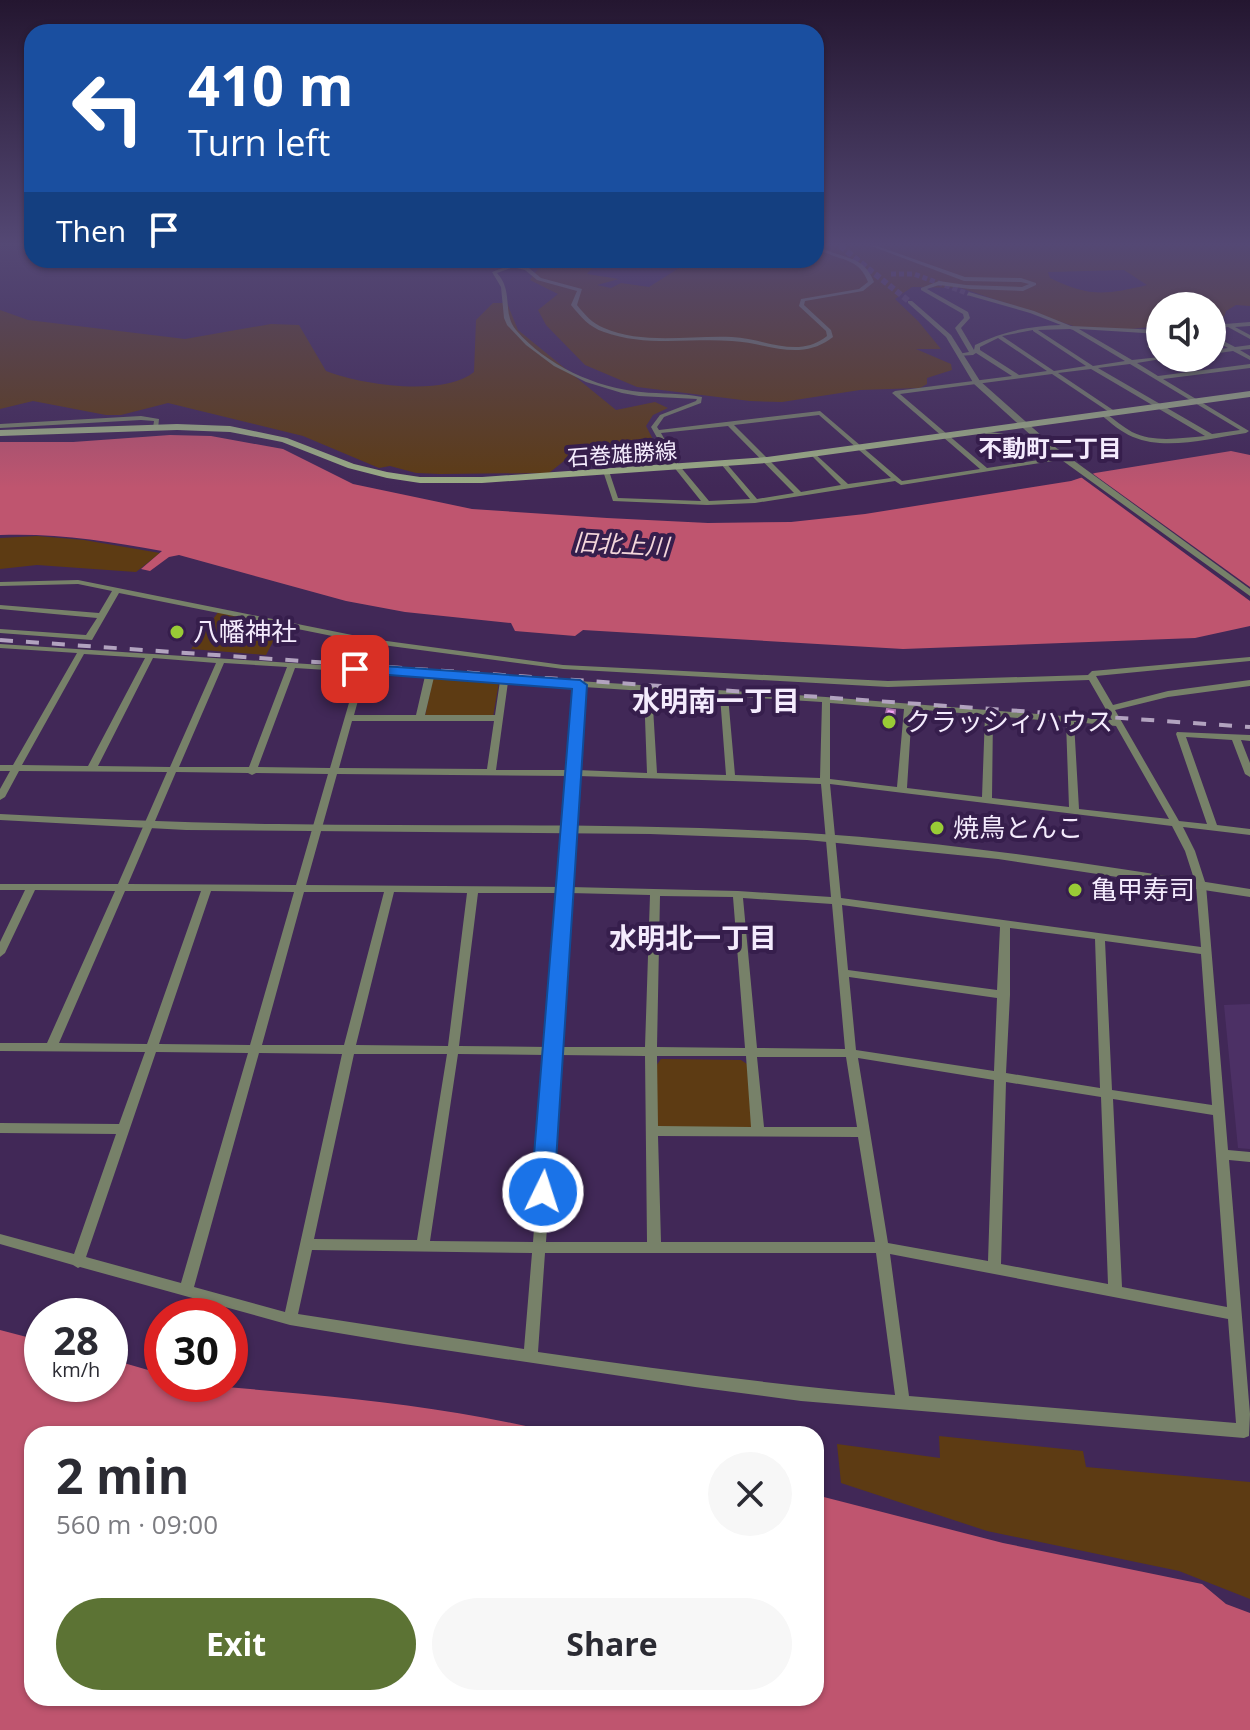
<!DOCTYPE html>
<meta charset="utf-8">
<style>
:root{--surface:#fff;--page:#f7f7f7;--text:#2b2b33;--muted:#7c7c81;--accent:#5c7334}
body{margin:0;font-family:"Open Sans","Noto Sans JP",sans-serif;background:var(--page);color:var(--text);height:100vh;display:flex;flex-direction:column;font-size:30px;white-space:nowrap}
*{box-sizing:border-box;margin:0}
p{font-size:26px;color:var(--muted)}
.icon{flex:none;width:44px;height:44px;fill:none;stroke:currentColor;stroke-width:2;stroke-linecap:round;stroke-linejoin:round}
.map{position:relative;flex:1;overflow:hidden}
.sheet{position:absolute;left:24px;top:1426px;width:800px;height:280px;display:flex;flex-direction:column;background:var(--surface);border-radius:24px;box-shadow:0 2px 6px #0004}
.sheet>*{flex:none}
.top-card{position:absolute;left:24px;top:24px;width:800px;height:244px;border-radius:24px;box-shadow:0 2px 6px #0004;background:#1a4fa0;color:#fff;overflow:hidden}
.buttons{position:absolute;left:1146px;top:292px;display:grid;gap:16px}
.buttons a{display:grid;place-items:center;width:80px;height:80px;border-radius:50%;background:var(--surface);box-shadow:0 2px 6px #0004;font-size:40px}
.speed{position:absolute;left:24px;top:1298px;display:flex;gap:16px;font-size:40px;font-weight:700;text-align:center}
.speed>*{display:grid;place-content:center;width:104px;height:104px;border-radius:50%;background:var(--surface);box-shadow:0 2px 6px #0004;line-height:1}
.speed small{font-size:20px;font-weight:400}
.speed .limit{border:12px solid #d22;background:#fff;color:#111}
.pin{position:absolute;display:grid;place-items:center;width:68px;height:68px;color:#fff;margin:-34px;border-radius:16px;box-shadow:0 4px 12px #0006}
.me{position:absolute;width:88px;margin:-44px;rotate:4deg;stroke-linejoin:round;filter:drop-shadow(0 0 6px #0008)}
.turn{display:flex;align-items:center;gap:28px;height:168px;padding:0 32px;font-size:36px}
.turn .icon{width:104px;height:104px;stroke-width:2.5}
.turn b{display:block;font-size:56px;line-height:68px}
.then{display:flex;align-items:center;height:76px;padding:0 32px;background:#0003;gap:16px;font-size:30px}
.round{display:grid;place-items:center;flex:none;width:84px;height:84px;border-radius:42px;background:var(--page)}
.head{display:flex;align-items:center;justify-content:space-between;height:136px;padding:0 32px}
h1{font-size:48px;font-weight:700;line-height:60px}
.primary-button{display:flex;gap:16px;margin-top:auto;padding:16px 32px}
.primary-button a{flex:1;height:92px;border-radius:48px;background:var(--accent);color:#fff;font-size:32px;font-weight:700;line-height:92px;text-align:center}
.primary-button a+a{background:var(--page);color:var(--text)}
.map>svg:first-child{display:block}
</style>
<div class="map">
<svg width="1250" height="1730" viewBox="0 0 1250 1730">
<rect width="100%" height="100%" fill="#412857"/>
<polygon fill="#4c3065" points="1250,1004 1250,1149 1238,1148 1224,1005"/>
<g fill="#5d3b13" fill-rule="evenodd">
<path d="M816 246H1250V306L1236 305 1226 311 1224 317H1212V306H1160V326L1122 330 1076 327 961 288 912 287 895 299 918 321 941 349H916L951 364 952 370 927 378V384L920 388 860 390 782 402 750 401 637 387 585 365 546 325 538 310 558 294 530 280C544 254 573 260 599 260L587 274 619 279 597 285 611 288 621 283 649 287 687 263 683 260H816ZM1124 270 1147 285C1106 295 1088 297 1050 278L1048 272Z"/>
<path d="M493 303H507L518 330 616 410 655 402 668 408 653 415 646 426 660 453 569 457 549 473 440 474 416 473 390 466 379 468 303 436 168 403 121 415H106L33 401 0 409V310L28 320 185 339 271 324 299 325 326 371C362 385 443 397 474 372L476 320Z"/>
<polygon points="37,536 84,540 160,553 136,572 37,565 0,569 0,538"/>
<polygon points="219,611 275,624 268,635 276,636 266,655 191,649"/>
<polygon points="433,678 499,682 493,717 425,716"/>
<polygon points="661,1059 741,1060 747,1064 753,1127 657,1129 656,1066"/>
<polygon points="939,1436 1083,1451 1086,1467 1250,1482 1250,1599 1179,1571 987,1531 841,1483 837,1444 940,1458"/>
</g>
<g fill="#bf556f">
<path d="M170 435 211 436 283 449 353 484 472 509 607 518 708 523 791 522 865 514 1071 481 1095 473 1231 451 1250 455V626L1195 638 903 649 583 630 575 636 515 631 511 623 405 612 346 601 179 555 169 557 150 571 141 569 162 551C108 541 56 533 0 535V442H73Z"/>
<path d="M0 1330 42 1341V1384H110V1359L162 1374V1384C209 1384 256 1390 304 1394 390 1402 476 1413 560 1434H32V1698H816V1495L1003 1543 1202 1584 1226 1604 1250 1613V1730H0Z"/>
</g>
<polygon fill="#412857" points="1089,471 1250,587 1250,601 1078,475"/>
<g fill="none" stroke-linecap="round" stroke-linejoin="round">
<polyline stroke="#5c4570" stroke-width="5" stroke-dasharray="5 3" stroke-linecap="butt" points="891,274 914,274 969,294"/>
<polyline stroke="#5c4570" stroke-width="6" stroke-dasharray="6 3" stroke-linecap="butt" points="840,246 910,302"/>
<g fill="#778169" fill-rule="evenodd">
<path d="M816 246C822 247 827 251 834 253 854 260 865 260 874 282L863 291 805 301 804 305 831 330 833 337C823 345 812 349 799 350 776 351 755 342 732 341 689 338 645 347 604 332 589 327 581 317 571 305L577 291 537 280 525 270 513 267 497 273C514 291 502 314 516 330 546 365 596 388 641 392 661 394 682 393 702 397L701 403 664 417 657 427 659 430 820 411 902 481 980 469 892 393 895 391 1012 376 976 353 973 355 958 356V354L969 352 955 328 964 318 963 314 921 290V288L939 281 966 285 1022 287 1029 284 1021 282 964 281 871 246H877L965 277 1021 278 1036 283V285L1023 291 970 289 939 285 927 289 968 312 970 318 961 328 974 350 975 345C1003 331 1030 326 1061 325L1030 313 967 295 969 292 1034 311 1071 326 1160 330V334L1079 329 1132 360 1160 357 1167 358 1137 363 1158 376 1250 364V368L1163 379 1249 431 1246 433C1210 438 1167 451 1133 437 1121 432 1111 423 1101 415V413H1105C1114 419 1123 427 1132 432 1154 443 1181 438 1205 436L1091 369 1058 373 1116 412V414H1112L1052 374 900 394 987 468 1045 459 1018 440 989 436 981 431 984 429 991 432 1022 437 1053 459V461L901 485 895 481 755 503 707 505 613 501 604 474 607 472 610 474 618 498 701 501 673 466 651 427 660 415 696 401 697 399 639 396 622 393 586 382 554 366 526 345 507 325 504 318 501 287 492 272 519 262 521 263 518 265 529 268 541 278 582 289 577 305C585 315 592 323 604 328 642 345 692 335 732 337 755 338 776 348 799 347 810 346 818 343 827 336L826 331 799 306 801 299 859 289 868 282C858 255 836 262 816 247ZM1070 329 1073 330 1125 361 1093 366 1038 330ZM1033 330V331L1086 366 1054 371 1002 336ZM998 338 1047 371 1019 375 980 350V347ZM1130 364 1240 430 1212 434 1098 368ZM819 415 891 478 848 484 813 452 810 454 841 485 801 492 734 425ZM728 426 794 493 757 499 726 463 724 462 721 464 750 499 709 501 679 465 661 433Z"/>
<polygon points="1250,322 1250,326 1235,327 1250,335 1250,339 1228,327 1212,329 1212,325"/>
<polygon points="1212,335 1235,347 1250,345 1250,349 1240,350 1250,356 1250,360 1233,351 1212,354 1212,350 1228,348 1212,339"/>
<polygon points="1160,343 1160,347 1155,347 1160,350 1160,355 1147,346"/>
<polygon points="141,416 159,419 158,429 153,428 154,421 141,420 0,428 0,424"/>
<path d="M78 580 372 639 563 665 888 681 1088 675 1092 671 1250 657V661L1096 676 1113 705 1168 691 1250 680V686L1168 697 1115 710 1179 821 1207 824 1176 734 1177 732 1250 735V741L1241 740 1250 763V777L1245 774 1232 740 1186 737 1217 825 1250 829V835L1183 827 1195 851 1206 885 1228 1150 1250 1152V1162L1229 1160 1250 1414 1249 1436 1244 1438 801 1401 695 1387 404 1344 290 1325 80 1267 78 1268 73 1265 0 1244V1234L74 1254 116 1134 0 1133V1123L119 1124 145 1052 0 1051V1043H47L115 891 35 890 5 953 0 957V942L25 890H0V884H118L167 772 19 771 5 797 0 800V789L10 771H0V765H13L77 653 0 648V644L353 667 361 660 367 643 119 593 92 640 0 633V629L86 635 97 618 0 609V605L99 613 112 591 78 584 0 586V582ZM375 644 563 669 888 687 1089 680 1112 720 826 697 363 667 369 661ZM84 654 145 658 88 766 22 765ZM153 658 216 663 170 767 98 766ZM224 663 287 667 249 767H179ZM295 668 358 672 330 768 258 767ZM366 672 425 676 416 715H354ZM434 677 500 681 495 715H425ZM508 682 576 686 569 770H496ZM584 687 644 691 647 773 578 770ZM652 691 720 696 726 775 657 773ZM728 696 822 702 820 778 735 775ZM830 703 904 709 897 787 830 779ZM912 709 985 715 982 797 907 788ZM993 716 1066 722 1069 807 992 798ZM352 721H494L487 769 339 768ZM1074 722 1116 726 1169 819 1079 809ZM176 772 248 773 252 775 256 773 328 774 296 885 128 884ZM337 774 569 776 560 887 306 885ZM578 776 821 784 831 897 738 891 570 887ZM830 784 1172 826 1185 851 1196 885 1201 947 841 898ZM125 891H201L147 1044 59 1043ZM211 891 294 892 250 1045 159 1044ZM304 892H384L344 1045H262ZM394 892 467 893 448 1046 356 1045ZM478 893H560L548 1047 459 1046ZM570 893 650 895 645 1047H559ZM660 896 733 897 745 1048 657 1047ZM743 898 832 904 845 1049 757 1048ZM842 905 1000 927 997 990 848 970ZM1010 928 1095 939 1100 1088 1006 1073 1010 995ZM1105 941 1201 954 1212 1105 1112 1090ZM849 977 997 998 994 1071 856 1050ZM156 1052 248 1053 181 1283 86 1257ZM259 1053 342 1054 285 1312 194 1287ZM354 1054H447L417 1240 314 1239ZM458 1054 547 1055 533 1242 430 1241ZM559 1055 645 1056 647 1242H546ZM657 1056H746L751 1127 658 1126ZM757 1057H846L857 1127H764ZM858 1058 994 1080 988 1261 888 1243ZM1006 1082 1101 1097 1108 1284 1001 1264ZM1113 1099 1213 1115 1227 1307 1122 1287ZM658 1136 858 1137 875 1242H661ZM312 1250 532 1253 524 1349 298 1314ZM545 1253H876L895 1395C775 1385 657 1369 538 1352ZM890 1254 1228 1319 1236 1423 909 1396Z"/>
</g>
<g fill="#778169" fill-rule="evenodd">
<polygon points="908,301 912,301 951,335 980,381 1051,444 1250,589 1250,596 1045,448 974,384 946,337 908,303"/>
<path d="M0 814C92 819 185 823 277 824 453 827 630 822 806 833 955 842 1103 866 1250 889V897L998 859 807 840 650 834 186 830 0 820Z"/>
</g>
<polygon fill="#9bac85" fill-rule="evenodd" points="1250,391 1250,397 767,463 482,483 420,483 387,478 348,468 282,442 230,432 177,430 0,436 0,430 177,424 230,426 287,438 354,464 387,472 420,477 482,477 767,457"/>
<polyline stroke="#b2a3bf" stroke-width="4" stroke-dasharray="13 13" stroke-linecap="butt" points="0,640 1250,727"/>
</g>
<polygon fill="#d18cd1" points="895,710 893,727 884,726 885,718"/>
<polygon fill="#f3a3f3" stroke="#aa72aa" stroke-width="2" points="887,709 895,710 894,719 885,718"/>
<linearGradient id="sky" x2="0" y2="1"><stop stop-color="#241630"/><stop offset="0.5" stop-color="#544874"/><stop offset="1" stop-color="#544874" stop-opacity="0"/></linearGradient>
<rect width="1250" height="488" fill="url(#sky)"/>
<polygon fill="#1a73e8" stroke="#114b97" stroke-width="2" points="355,664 580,680 587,685 554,1192 551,1199 543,1202 535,1199 531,1192 572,689 350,672 347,669"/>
<g fill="#99cb36" stroke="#361e4c" stroke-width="3">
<circle cx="177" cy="632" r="8"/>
<circle cx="889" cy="722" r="8"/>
<circle cx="937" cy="828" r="8"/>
<circle cx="1075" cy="890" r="8"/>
</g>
<g text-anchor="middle" stroke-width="8" stroke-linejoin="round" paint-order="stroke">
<g font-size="22" fill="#f4ebfd" stroke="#361e4c">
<text transform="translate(622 454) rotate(-4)" y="8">石巻雄勝線</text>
</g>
<g font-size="24" font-weight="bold" fill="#f4ebfd" stroke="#361e4c">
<text x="1050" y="457">不動町二丁目</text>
</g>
<g font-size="24" font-style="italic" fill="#f4d7db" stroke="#361e4c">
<text transform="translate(621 545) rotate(3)" y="8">旧北上川</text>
</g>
<g font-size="26" fill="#f4ebfd" stroke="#361e4c" text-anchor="start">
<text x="193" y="641">八幡神社</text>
<text x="905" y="731">クラッシィハウス</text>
<text x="953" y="837">焼鳥とんこ</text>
<text x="1091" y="899">亀甲寿司</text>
</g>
<g font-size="28" font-weight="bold" fill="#f4ebfd" stroke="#361e4c">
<text x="716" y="711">水明南一丁目</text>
<text x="693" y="948">水明北一丁目</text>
</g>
</g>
</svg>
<div class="buttons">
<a><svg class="icon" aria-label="sound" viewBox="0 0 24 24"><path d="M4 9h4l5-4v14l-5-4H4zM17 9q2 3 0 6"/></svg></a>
</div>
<div class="speed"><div>28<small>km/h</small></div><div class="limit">30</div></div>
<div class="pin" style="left:355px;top:669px;background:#d93025"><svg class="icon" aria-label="arrive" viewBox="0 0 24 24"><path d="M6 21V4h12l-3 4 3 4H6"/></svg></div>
<svg class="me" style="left:543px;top:1192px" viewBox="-20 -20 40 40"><circle r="17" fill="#1a73e8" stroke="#fff" stroke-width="3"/><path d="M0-11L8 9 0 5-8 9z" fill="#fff"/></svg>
<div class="top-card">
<div class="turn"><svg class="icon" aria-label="left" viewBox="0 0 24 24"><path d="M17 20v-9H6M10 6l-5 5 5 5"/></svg><div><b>410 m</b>Turn left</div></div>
<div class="then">Then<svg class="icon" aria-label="arrive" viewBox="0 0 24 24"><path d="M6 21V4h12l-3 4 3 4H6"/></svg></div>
</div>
<section class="sheet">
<div class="head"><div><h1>2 min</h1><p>560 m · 09:00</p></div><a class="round"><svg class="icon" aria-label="close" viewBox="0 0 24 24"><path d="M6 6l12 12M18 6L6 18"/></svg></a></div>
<div class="primary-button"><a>Exit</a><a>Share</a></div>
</section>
</div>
